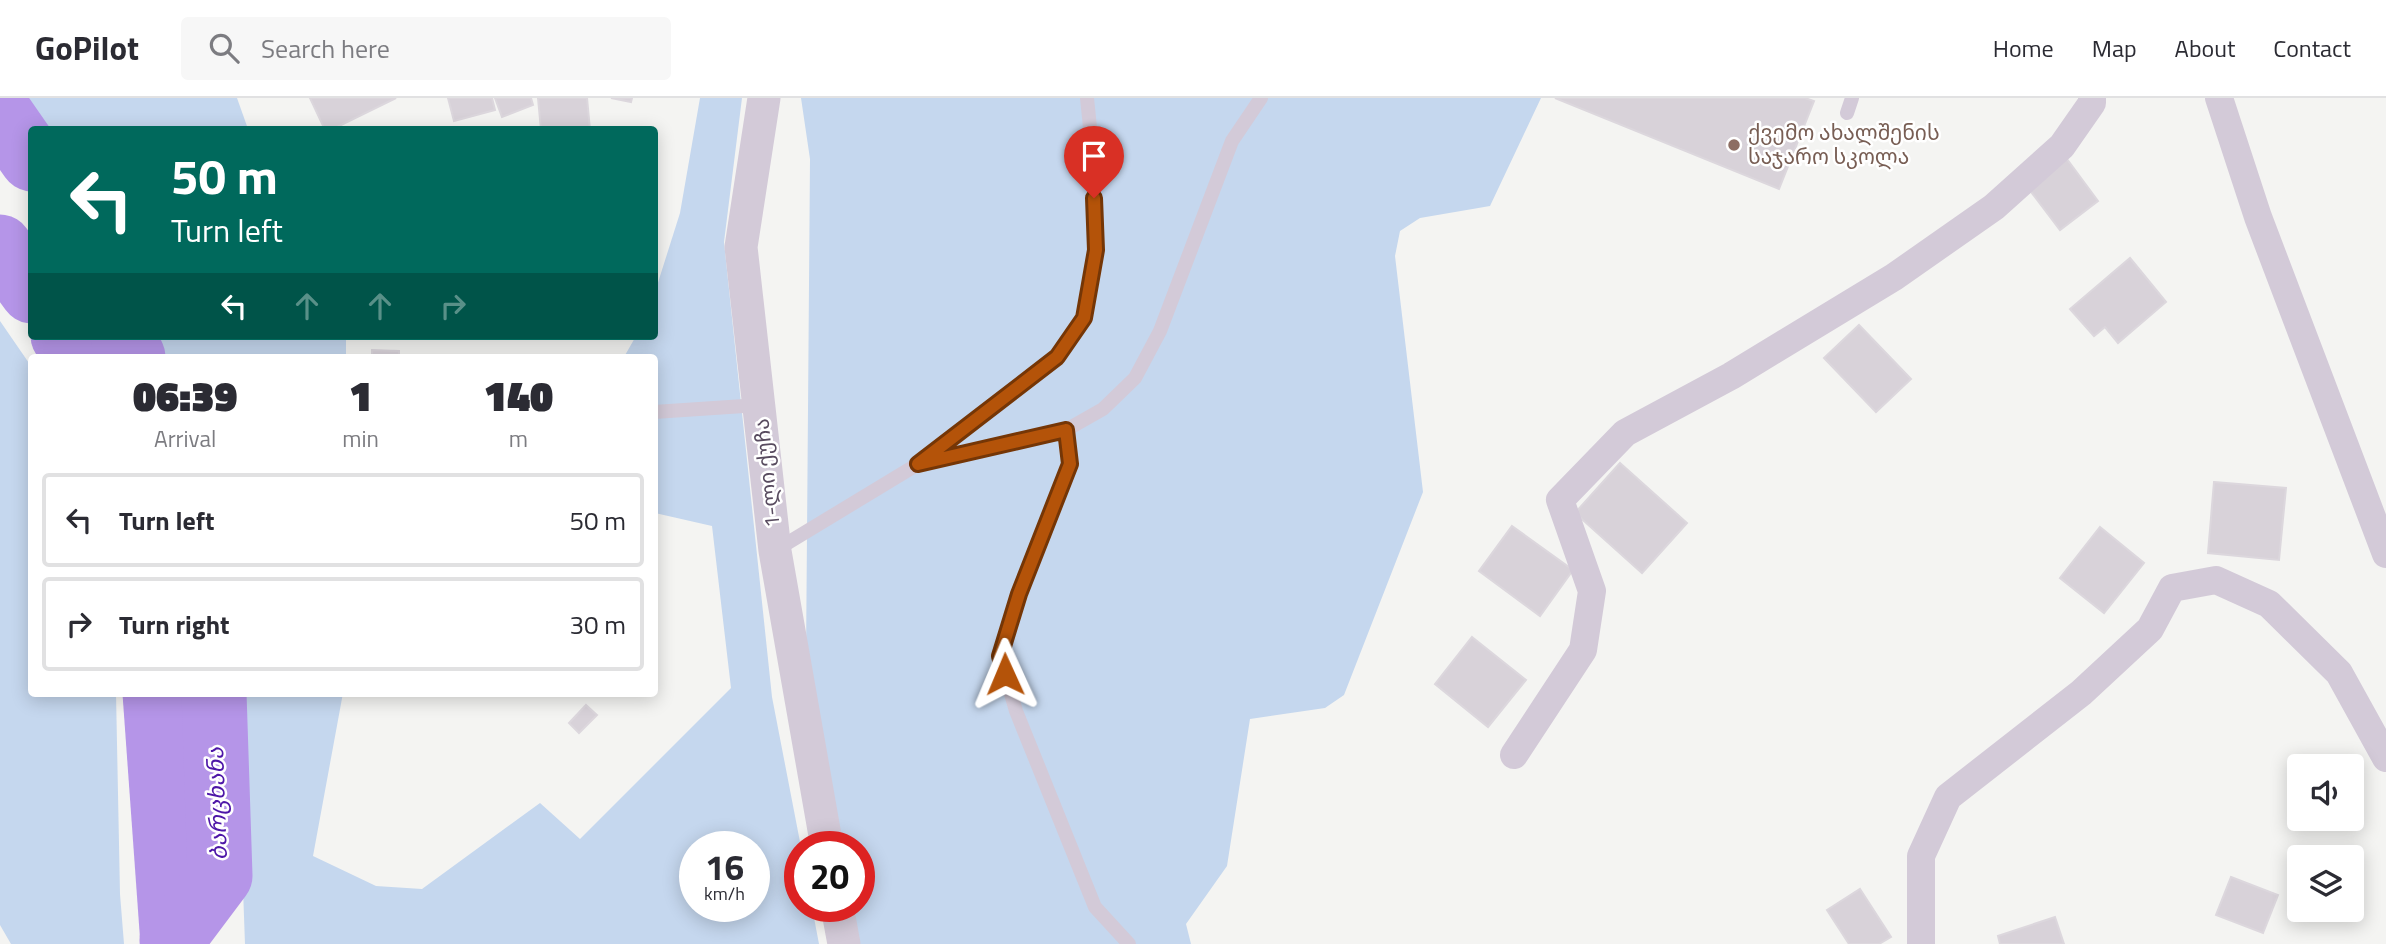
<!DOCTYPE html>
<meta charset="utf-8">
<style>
:root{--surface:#fff;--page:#f7f7f7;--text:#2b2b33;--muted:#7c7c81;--line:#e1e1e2}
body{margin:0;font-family:"Titillium Web","Noto Sans Georgian",sans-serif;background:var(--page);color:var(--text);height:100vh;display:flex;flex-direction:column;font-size:26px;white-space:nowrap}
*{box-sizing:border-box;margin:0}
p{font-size:23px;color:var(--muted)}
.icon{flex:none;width:38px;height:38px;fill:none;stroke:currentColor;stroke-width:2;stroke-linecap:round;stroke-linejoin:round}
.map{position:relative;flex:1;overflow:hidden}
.sheet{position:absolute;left:28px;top:256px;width:630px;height:343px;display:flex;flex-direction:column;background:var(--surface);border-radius:7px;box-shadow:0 4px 18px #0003}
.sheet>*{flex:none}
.hud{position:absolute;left:28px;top:28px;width:630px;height:214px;border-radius:7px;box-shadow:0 4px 18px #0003;background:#00695c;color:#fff;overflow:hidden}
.fabs{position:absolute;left:2287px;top:656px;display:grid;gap:14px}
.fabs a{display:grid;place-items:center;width:77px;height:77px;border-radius:7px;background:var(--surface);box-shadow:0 4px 18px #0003;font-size:35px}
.speed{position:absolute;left:679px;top:733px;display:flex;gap:14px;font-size:35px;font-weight:700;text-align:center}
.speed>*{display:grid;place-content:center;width:91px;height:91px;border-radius:50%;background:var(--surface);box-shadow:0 4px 18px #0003;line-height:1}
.speed small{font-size:18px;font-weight:400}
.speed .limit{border:10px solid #d22;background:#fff;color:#111}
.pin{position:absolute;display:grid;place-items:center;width:60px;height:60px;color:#fff;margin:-72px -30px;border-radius:50% 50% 50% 0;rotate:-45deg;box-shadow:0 0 7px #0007}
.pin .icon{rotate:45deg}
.me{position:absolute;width:77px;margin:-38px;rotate:359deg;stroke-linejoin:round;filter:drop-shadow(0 0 5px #0008)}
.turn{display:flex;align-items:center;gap:24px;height:147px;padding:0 28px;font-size:32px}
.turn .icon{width:91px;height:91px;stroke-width:2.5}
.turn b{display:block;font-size:49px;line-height:60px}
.lanes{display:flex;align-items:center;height:66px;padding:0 28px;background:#0003;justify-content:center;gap:35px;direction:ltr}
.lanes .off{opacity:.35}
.eta{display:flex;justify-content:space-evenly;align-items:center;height:119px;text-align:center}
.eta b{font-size:42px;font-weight:800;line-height:49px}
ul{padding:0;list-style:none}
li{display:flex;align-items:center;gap:21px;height:94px;margin:0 14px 10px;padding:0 14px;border:4px solid var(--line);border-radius:7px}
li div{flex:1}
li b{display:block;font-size:26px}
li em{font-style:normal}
header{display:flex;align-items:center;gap:42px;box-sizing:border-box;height:98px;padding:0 35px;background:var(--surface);border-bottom:2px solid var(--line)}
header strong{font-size:33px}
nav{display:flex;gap:38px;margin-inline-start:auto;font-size:24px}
.search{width:490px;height:63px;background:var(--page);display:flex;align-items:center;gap:18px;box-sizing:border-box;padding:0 24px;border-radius:7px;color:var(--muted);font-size:26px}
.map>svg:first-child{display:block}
</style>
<header>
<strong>GoPilot</strong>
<div class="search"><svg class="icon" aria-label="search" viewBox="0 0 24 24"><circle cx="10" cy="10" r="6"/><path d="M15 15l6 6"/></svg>Search here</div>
<nav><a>Home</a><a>Map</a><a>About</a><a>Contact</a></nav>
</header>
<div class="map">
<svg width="2386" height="846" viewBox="0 0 2386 846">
<rect width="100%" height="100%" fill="#f4f4f2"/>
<g fill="#c5d7ee" fill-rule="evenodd">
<polygon points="12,0 237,0 248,31 34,31"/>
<path d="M700 0H742L724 144 772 599 801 749 800 808 812 809 819 846H245L236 595H343L313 758 376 788 422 791 540 705 580 741 731 590 712 428 655 415 654 259H624L636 238H654L655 194 680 115ZM695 749H754V808H695Z"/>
<polygon points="801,0 1541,0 1490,108 1420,120 1400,133 1395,158 1423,394 1344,597 1325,610 1250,621 1227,768 1186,826 1191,846 860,846 853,809 859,808 859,749 842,749 806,561 810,61"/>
<polygon points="0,223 31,268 32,595 116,595 120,796 124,846 11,846 0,827"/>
<polygon points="146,238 346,238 346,259 156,259"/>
</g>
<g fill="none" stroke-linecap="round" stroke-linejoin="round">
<g stroke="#b595e8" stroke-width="65">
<polyline points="0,15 32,61"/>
<polyline points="0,149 32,193"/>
<polyline points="63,238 78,259"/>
<polyline points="123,238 133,259"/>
<polyline points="155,595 173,846"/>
<polyline points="172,842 220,778 214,595"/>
</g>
</g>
<g fill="#d8d2d9" stroke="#dcd7dd" stroke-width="2">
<polygon points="310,0 396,0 331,32 325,32"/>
<polygon points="448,0 492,0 495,12 454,23"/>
<polygon points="495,0 531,0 533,7 502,19"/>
<polygon points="538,0 587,0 590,32 541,32"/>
<polygon points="611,0 632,0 631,4"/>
<polygon points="1555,0 1805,0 1814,3 1779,91"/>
<polygon points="2064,57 2098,103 2060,132 2025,86"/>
<polygon points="2130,160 2166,204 2118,245 2105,229 2094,238 2070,211"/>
<polygon points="1859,227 1911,281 1876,314 1824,260"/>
<polygon points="372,252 399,253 399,259 372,259"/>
<polygon points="1620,365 1687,425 1642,475 1575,415"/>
<polygon points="2214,384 2286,390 2279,462 2208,455"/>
<polygon points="1512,428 1573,472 1540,518 1479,473"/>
<polygon points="2100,429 2144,465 2104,515 2060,480"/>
<polygon points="1472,539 1526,582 1488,629 1435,586"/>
<polygon points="586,607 597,617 579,635 569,625"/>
<polygon points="2231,779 2278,797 2263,835 2216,817"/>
<polygon points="1860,791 1891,839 1879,846 1849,846 1827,812"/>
<polygon points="2055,819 2064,846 2000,846 1998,838"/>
</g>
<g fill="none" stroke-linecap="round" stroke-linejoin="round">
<g stroke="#d3cad8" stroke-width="14">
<polyline points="1847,15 1852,0"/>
<polyline points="654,314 759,307"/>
<polyline points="1066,332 1070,366 1019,496 1000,558 1016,613 1095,809 1129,846"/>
<polyline points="923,365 1066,332 1103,311 1135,280 1160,233 1232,43 1261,0"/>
<polyline points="776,452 918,366 1023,287 1057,259 1084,220 1095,152 1092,49 1087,0"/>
</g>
<g stroke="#d3cad8" stroke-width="28">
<polyline points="2219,0 2258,119 2386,456"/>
<polyline points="1514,657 1583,552 1592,493 1560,402 1625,335 1731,278 1894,179 1994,109 2062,48 2092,5 2092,0"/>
<polyline points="1921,846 1921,758 1948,699 2081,595 2150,531 2172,490 2216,482 2269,506 2339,575 2386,660"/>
</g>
<g stroke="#d3cad8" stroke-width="33">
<polyline points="764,0 741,149 775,453 827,749"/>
<polyline points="837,808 844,846"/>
</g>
</g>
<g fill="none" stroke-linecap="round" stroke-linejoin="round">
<g stroke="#753606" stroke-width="18">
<polyline id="route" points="1005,576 1000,558 1019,496 1070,366 1066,332 918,366 1057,259 1084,220 1096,152 1094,100"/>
</g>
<use href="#route" stroke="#b45309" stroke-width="12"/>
</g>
<circle fill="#8d6e63" stroke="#fff" stroke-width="2.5" cx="1734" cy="47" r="7"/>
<g text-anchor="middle" stroke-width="5" stroke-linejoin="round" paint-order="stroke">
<g font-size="21" fill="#785e54" stroke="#fff" text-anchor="start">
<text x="1748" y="42">ქვემო ახალშენის<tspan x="1748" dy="24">საჯარო სკოლა</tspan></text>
</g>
<g font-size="21" fill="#584b5f" stroke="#fff">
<text transform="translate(767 375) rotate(-96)" y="7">1-ლი ქუჩა</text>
</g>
<g font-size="23" font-style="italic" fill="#4d16a7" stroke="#fff">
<text transform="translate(217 706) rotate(-92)" y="8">ბარცხანა</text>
</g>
</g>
</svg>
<div class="fabs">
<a><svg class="icon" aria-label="sound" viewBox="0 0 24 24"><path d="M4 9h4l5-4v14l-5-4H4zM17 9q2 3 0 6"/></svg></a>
<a><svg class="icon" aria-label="layers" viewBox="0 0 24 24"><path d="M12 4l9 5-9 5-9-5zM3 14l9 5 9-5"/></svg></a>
</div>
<div class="speed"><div>16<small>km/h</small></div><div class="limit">20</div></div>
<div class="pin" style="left:1094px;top:100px;background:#d93025"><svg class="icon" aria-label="arrive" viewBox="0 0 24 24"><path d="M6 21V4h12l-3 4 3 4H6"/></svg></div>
<svg class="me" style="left:1005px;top:576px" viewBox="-20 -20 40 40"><path d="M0-17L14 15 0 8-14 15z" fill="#b45309" stroke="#fff" stroke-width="4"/></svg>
<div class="hud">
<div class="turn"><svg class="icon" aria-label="left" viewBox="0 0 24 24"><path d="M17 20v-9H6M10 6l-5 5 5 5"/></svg><div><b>50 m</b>Turn left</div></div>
<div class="lanes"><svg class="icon" aria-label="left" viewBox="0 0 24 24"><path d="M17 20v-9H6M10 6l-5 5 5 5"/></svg><svg class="icon off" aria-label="ahead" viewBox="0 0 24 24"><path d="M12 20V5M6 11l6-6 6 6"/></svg><svg class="icon off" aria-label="ahead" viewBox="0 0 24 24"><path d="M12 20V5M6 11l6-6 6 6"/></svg><svg class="icon off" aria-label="right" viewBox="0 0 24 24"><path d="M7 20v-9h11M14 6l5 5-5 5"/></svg></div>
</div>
<section class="sheet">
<div class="eta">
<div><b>06:39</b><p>Arrival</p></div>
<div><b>1</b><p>min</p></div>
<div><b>140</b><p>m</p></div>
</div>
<ul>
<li><svg class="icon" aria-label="left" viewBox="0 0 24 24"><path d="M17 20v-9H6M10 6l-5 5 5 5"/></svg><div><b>Turn left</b></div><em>50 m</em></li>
<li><svg class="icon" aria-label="right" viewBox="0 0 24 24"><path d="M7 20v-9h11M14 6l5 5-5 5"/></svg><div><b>Turn right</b></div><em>30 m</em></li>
</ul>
</section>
</div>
